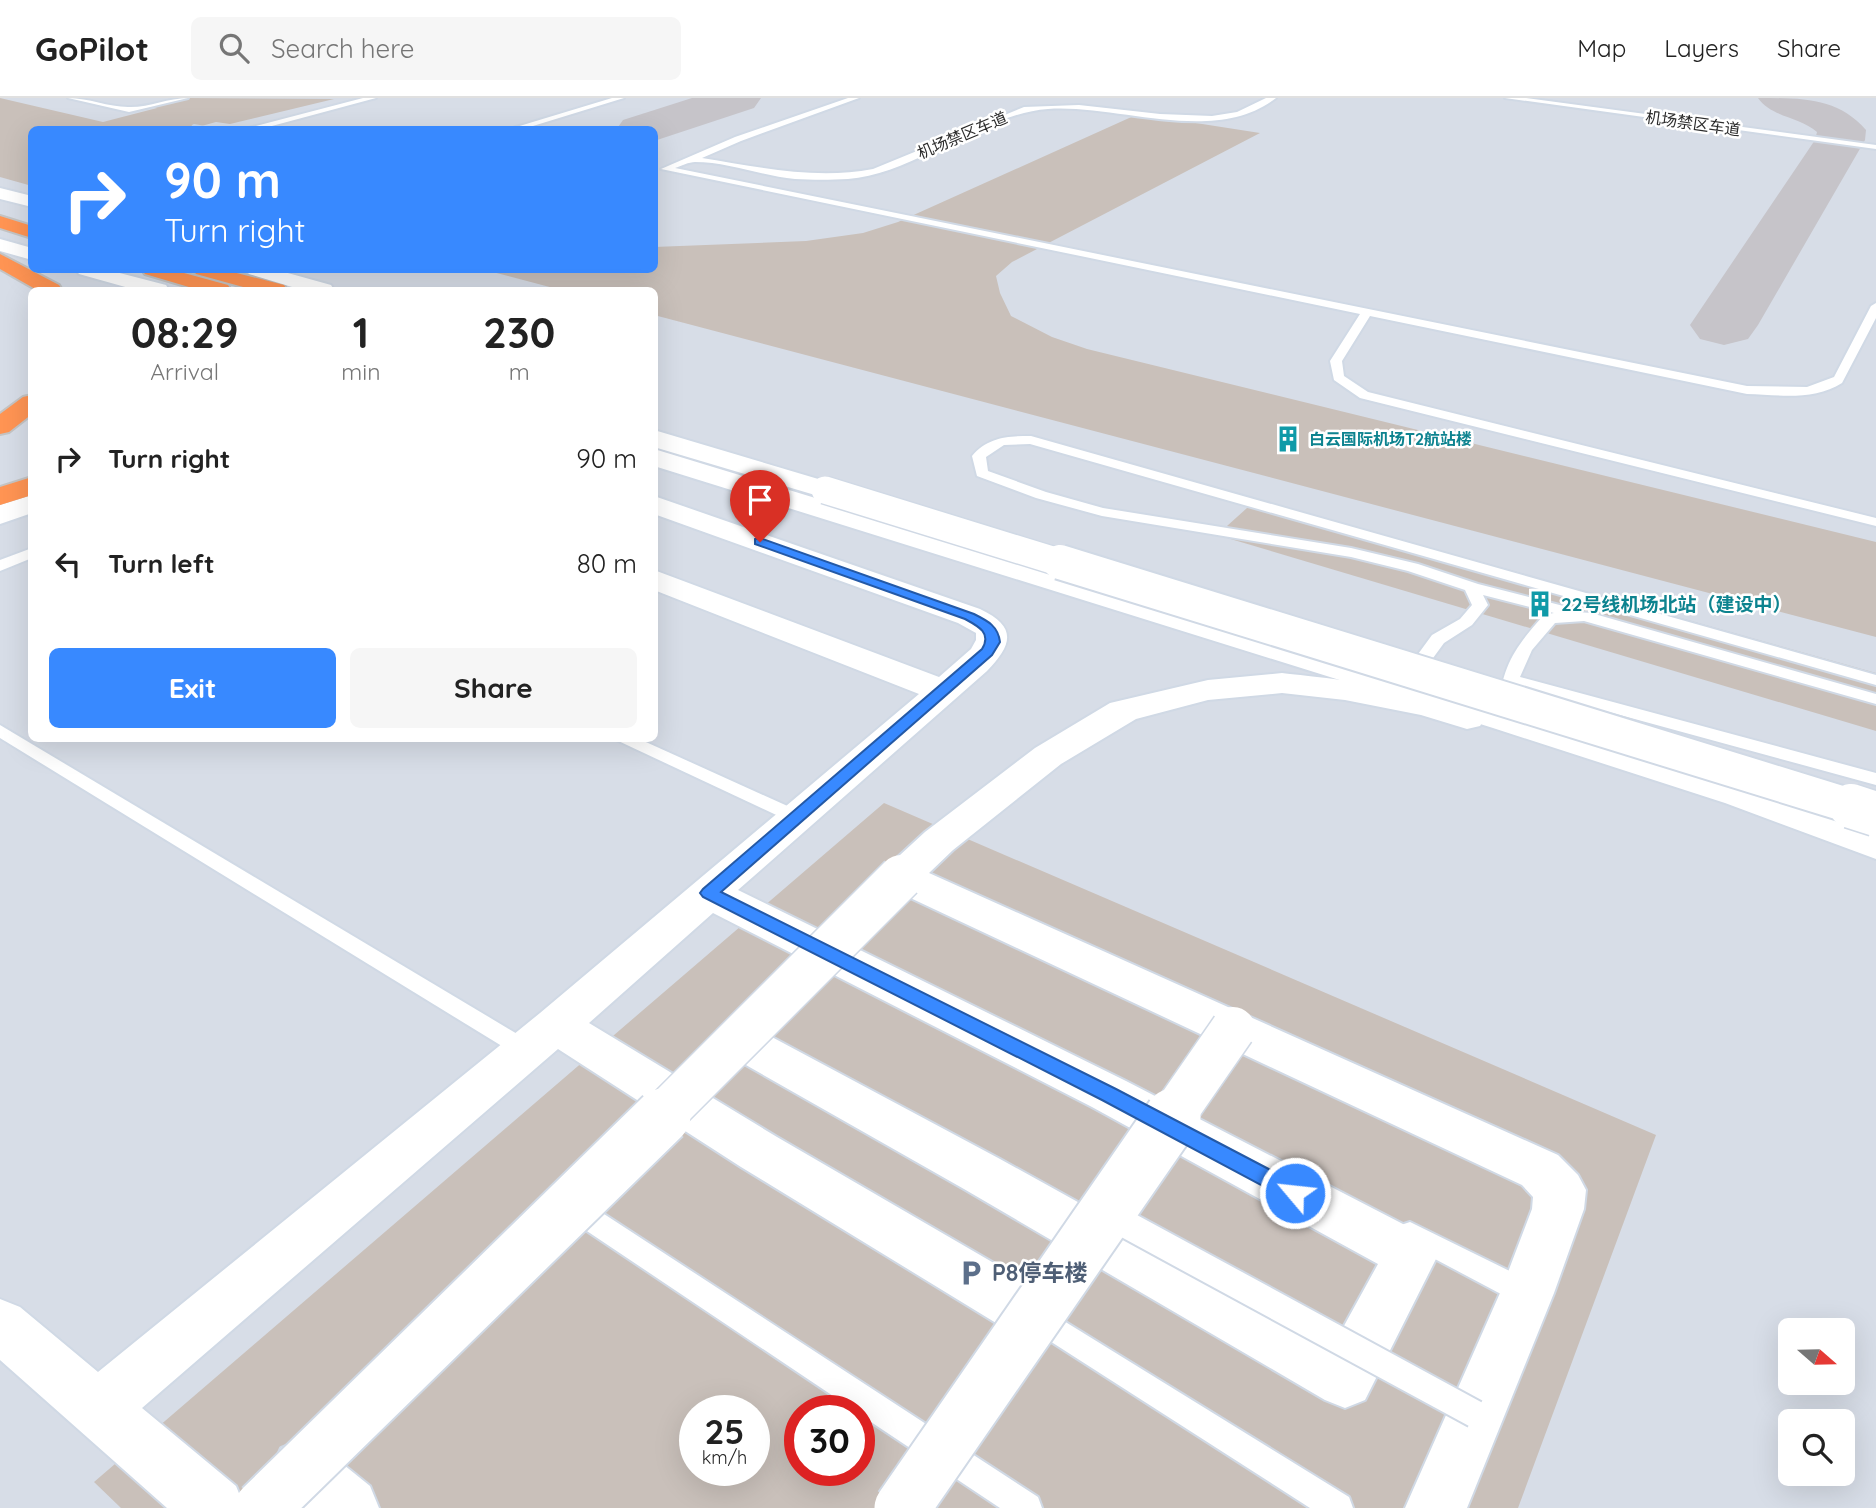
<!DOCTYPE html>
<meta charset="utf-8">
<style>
:root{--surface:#fff;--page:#f6f6f6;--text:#222;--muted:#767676;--line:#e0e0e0;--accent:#3889ff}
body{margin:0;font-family:Quicksand,"Noto Sans SC",sans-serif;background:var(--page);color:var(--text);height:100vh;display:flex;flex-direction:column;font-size:26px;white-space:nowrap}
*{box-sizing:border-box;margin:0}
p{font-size:23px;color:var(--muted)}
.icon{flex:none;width:38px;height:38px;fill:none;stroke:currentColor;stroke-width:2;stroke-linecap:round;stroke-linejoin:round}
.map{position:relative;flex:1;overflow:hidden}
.side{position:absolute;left:28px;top:189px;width:630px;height:455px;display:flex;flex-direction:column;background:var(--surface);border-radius:10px;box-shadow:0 7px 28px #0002}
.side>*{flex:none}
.guide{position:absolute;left:28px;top:28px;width:630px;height:147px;border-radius:10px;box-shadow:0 7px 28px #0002;background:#3889ff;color:#fff;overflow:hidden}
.needle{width:46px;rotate:110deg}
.tools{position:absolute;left:1778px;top:1220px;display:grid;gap:14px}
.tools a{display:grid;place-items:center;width:77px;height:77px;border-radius:10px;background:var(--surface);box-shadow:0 7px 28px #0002;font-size:35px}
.speed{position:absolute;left:679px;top:1297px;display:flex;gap:14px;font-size:35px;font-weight:700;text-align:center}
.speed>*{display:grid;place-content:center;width:91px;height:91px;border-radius:50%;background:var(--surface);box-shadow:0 7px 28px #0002;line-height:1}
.speed small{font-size:18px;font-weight:400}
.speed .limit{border:10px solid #d22;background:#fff;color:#111}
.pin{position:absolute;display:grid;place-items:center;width:60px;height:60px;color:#fff;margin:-72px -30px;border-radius:50% 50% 50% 0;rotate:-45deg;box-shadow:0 0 7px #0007}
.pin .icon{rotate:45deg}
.me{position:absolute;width:77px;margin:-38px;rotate:298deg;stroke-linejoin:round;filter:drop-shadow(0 0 5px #0008)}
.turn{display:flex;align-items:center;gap:24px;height:147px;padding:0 21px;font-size:32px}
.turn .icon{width:91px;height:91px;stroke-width:2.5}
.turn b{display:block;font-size:49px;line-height:60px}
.eta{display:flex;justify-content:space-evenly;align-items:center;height:119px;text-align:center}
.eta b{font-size:42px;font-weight:700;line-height:49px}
.primary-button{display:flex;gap:14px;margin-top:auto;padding:14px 21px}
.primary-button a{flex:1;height:80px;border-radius:10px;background:var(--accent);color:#fff;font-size:28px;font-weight:700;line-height:80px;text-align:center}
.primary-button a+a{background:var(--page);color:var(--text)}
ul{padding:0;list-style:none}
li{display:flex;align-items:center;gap:21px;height:105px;padding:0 21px}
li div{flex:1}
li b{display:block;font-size:26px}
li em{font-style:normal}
header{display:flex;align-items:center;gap:42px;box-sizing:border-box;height:98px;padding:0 35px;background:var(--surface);border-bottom:2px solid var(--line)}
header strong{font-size:33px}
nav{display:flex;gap:38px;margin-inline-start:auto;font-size:24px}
.search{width:490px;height:63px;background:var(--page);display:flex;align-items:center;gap:18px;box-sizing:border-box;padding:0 24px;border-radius:10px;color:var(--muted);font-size:26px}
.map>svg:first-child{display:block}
</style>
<header>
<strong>GoPilot</strong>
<div class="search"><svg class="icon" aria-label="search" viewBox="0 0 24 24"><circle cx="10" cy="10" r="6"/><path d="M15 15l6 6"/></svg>Search here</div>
<nav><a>Map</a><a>Layers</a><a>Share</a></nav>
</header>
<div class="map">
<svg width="1876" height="1410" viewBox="0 0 1876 1410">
<rect width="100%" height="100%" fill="#eee2db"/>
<path fill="#d7dde7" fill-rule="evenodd" d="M0 0H1876V1410H0ZM32 32H654V172H32ZM32 192H654V640H32ZM1790 1232H1843V1284H1790ZM695 1312H754V1372H695ZM800 1312H859V1372H800ZM1790 1323H1843V1376H1790Z"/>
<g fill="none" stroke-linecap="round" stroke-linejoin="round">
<g fill="#c6c4c9" fill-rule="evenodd">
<polygon points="692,0 761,0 754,10 654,43 654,32 616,32 623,22"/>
<path d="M1758 0C1803 0 1838 0 1866 32L1865 42 1758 227 1748 241 1724 247 1700 241 1690 227 1815 42 1817 34C1800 19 1771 19 1758 0Z"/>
</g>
</g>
<g fill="#c9c0ba" fill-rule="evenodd">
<polygon points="0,0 103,24 157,10 149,8 185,0 334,1 230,26 216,24 187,32 32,32 32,88 0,79"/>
<polygon points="1138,16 1260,35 1012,164 996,178 1000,195 1011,218 1052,239 1087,251 1876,444 1876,539 654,217 654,192 561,192 485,172 654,172 654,149 806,143 863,135 898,124"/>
<polygon points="1257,401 1876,575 1876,633 1217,437"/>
<path d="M884 705 1656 1037 1518 1410H121L94 1384ZM695 1312H754V1372H695ZM800 1312H859V1372H800Z"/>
</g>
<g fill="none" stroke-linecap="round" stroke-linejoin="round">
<g stroke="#d0d9e5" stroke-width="4">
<g id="service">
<path d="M68 0C89 0 108 9 128 9 148 10 168 0 188 0L129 14Z"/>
<polygon points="363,0 376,0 257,32 241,32"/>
<polygon points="612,0 624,0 520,32 506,32"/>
<path d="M848 0H859L741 43 702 60C759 69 815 82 873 71L1024 9 1079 7 1160 16 1212 18 1237 14 1266 0H1276C1215 48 1118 6 1048 11 981 16 913 77 848 81 831 82 812 82 795 81 762 78 728 64 695 64 689 64 681 68 675 70L1747 288 1807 289 1834 279 1871 208 1876 205V220L1842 285C1814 303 1779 297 1747 296L1370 218 1342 263 1344 278 1368 294 1876 420V428L1360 300 1334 282 1330 263 1360 216 661 71 735 39Z"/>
<polygon points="1505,0 1526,0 1876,47 1876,51"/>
<polygon points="194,28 205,30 206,32 191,32"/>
<path d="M1031 338 1876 577V587L1030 346 1004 347 986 359 988 373 1046 394 1103 410 1351 450 1418 466 1478 486 1575 511 1577 514 1591 515 1876 596V606L1584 523 1555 525 1532 552 1520 579 1876 675V687L1518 589 1513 614H1501L1498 610C1503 567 1514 550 1544 517L1554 515 1483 497 1488 507 1472 527 1444 545 1417 582H1405L1402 578 1432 537 1460 521 1472 507 1465 492 1408 473 1351 459 1102 418 1036 400 977 378 972 358C988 339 1008 338 1031 338Z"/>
<polygon points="32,450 32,460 0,473 0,462"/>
<polygon points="0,627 534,946 538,952 534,958 526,961 518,958 0,640"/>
<polygon points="612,640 637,640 803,715 806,719 803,723 789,723"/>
<polygon points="572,1098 581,1101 1038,1399 1042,1410 1000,1410 859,1316 859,1312 854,1312 563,1117 559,1109 563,1101"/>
<polygon points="1410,1124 1536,1186 1540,1195 1536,1204 1526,1207 1516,1204 1401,1143 1397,1135 1401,1127"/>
<polygon points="1038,1207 1349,1399 1353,1410 1310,1410 1028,1229 1024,1220 1028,1211"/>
</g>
</g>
<g stroke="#d0d9e5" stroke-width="4">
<g id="minor">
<path d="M654 398 980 511C1018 529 1012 547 987 573L738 792 1126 983 1430 1140 1438 1157 1365 1302 1345 1310 1325 1302 964 1091 723 954 716 942 723 930 739 924 755 930 1000 1061 1334 1246 1378 1166 1092 1009 713 815 589 925 777 1039 1054 1200 1062 1218 1054 1236 1034 1243 1014 1236 741 1069 558 951 142 1310 236 1388 245 1410H167L0 1262V1201L20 1209 98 1274 540 915 919 596 654 492V472L939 579 971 551 976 542V535L958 525 654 416Z"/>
<path d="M1282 575C1318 579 1467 594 1485 620L1480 628 1467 631 1421 617 1345 602 1282 595 1208 602 1136 621 1061 666 953 752 929 775 1558 1057 1578 1077 1586 1092 1584 1111 1554 1195 1467 1410H1405L1500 1195 1532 1111 1533 1099 1522 1087 887 789 881 779 887 769 925 734 1035 650 1110 605 1208 582Z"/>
<polygon points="302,1341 323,1350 370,1388 379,1410 301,1410 281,1392 272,1371 281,1350"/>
</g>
</g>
<g stroke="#d0d9e5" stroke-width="4">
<polygon id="tertiary" points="654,351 1519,614 1753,689 1876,734 1876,761 1725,705 1493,630 654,368"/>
</g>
<g stroke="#d0d9e5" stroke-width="4">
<g id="secondary">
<polygon points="0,90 32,98 32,109 0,101"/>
<polygon points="0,141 32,150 32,162 0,153"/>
<polygon points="76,172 108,172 166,187 169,192 136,192 79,176"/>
<polygon points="246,172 277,172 331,187 334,192 302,192 249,176"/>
<polygon points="654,332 835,386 839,392 835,398 825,400 654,349"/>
<polygon points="32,397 32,415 0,426 0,407"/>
</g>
</g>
<g stroke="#c4c4c4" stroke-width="4">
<g id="trunk">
<polygon points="0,118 32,128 32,140 0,130"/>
<polygon points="0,156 59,187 62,192 37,192 0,171"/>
<polygon points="142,172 173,172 228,187 231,192 199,192 145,176"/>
<polygon points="193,172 225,172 284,187 287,192 254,192 196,176"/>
<polygon points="32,297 32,316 9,334 0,336 0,316 23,299"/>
<polygon points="32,379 32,397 0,407 0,389"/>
</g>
</g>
<use href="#service" fill="#fff" fill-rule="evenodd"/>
<use href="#minor" fill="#fff" fill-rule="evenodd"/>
<use href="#tertiary" fill="#fff" fill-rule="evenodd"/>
<use href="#secondary" fill="#fff" fill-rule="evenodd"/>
<use href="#trunk" fill="#ff9453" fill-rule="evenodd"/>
<g stroke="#d0d9e5" stroke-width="31" stroke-linecap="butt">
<polyline id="service-bridge" points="1107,1116 1475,1316"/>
</g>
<g stroke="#d0d9e5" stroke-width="47" stroke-linecap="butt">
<g id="minor-bridge-far1">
<polyline points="661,1019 901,779"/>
<polyline points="1172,1019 1233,931"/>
</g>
</g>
<g stroke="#d0d9e5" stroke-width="59" stroke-linecap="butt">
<g id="minor-bridge">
<polyline points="262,1410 663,1018"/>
<polyline points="902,1410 1173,1018"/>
</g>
</g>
<g stroke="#d0d9e5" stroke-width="30" stroke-linecap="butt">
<polyline id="secondary-bridge-far2" points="825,392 1065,466"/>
</g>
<g stroke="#d0d9e5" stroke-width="38" stroke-linecap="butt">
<polyline id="secondary-bridge-far1" points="1060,464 1857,710"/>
</g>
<g stroke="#d0d9e5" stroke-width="47" stroke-linecap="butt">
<polyline id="secondary-bridge" points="1851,708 1876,716"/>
</g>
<use href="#service-bridge" stroke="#fff" stroke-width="27"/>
<use href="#minor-bridge-far1" stroke="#fff" stroke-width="44"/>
<use href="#minor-bridge" stroke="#fff" stroke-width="55"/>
<use href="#secondary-bridge-far2" stroke="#fff" stroke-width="27"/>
<use href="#secondary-bridge-far1" stroke="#fff" stroke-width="34"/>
<use href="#secondary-bridge" stroke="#fff" stroke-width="44"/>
</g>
<path fill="#3889ff" stroke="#2459a6" stroke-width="2" d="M760 440 974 516C988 523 998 528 1000 544L992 557 721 794 1116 991 1303 1089 1306 1095 1303 1101 1295 1104 1287 1101 1102 1002 703 799 700 795 703 791 982 551C992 535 978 528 965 521L755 446V441Z"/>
<defs>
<g id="building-bare" transform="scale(2.1)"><path d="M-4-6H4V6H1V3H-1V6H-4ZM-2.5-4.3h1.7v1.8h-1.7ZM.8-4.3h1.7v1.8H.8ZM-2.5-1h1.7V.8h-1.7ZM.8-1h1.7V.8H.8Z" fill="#0f9aa8" stroke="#fff" stroke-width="2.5" paint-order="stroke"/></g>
<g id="parking-bare" transform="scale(2.1)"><path d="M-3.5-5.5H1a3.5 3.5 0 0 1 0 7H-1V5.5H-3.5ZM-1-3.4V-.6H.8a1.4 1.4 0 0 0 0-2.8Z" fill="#5c6f8a" stroke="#fff" stroke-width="2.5" paint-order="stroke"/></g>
</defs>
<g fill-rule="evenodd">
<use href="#building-bare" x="1288" y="341"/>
<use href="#building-bare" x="1540" y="506"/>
<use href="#parking-bare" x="971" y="1175"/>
</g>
<g text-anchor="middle" stroke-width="5" stroke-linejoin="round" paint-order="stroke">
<g font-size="16" fill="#2b2b2b" stroke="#fff">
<text transform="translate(1693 25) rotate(8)" y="6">机场禁区车道</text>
<text transform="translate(962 37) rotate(-23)" y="6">机场禁区车道</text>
</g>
<g font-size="16" font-weight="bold" fill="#0d838f" stroke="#fff" text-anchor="start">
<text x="1309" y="347">白云国际机场T2航站楼</text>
</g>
<g font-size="19" font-weight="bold" fill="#0d838f" stroke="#fff" text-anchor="start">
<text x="1561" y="513">22号线机场北站（建设中）</text>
</g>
<g font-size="23" font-weight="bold" fill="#4e5e75" stroke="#fff" text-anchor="start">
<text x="992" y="1183">P8停车楼</text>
</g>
</g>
</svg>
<div class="tools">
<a><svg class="needle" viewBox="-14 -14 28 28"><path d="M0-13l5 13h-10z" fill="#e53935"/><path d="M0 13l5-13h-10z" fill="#767676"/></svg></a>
<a><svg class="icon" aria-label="search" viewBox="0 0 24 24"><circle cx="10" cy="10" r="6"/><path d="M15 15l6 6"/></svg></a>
</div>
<div class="speed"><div>25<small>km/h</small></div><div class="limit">30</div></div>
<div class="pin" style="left:760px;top:444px;background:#d93025"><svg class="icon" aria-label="arrive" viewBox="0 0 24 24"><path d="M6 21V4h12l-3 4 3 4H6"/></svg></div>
<svg class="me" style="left:1295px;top:1095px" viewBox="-20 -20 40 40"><circle r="17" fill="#3889ff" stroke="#fff" stroke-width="3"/><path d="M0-11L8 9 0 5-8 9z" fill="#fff"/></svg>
<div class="guide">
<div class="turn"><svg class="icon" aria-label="right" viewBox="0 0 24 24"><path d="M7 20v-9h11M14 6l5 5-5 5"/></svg><div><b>90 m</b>Turn right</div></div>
</div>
<section class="side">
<div class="eta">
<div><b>08:29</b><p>Arrival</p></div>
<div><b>1</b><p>min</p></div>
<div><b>230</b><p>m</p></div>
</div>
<ul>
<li><svg class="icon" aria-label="right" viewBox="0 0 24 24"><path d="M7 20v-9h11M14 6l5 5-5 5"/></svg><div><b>Turn right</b></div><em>90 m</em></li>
<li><svg class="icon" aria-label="left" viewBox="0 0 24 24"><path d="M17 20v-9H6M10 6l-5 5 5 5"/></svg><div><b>Turn left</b></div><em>80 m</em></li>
</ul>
<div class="primary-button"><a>Exit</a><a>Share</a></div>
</section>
</div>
